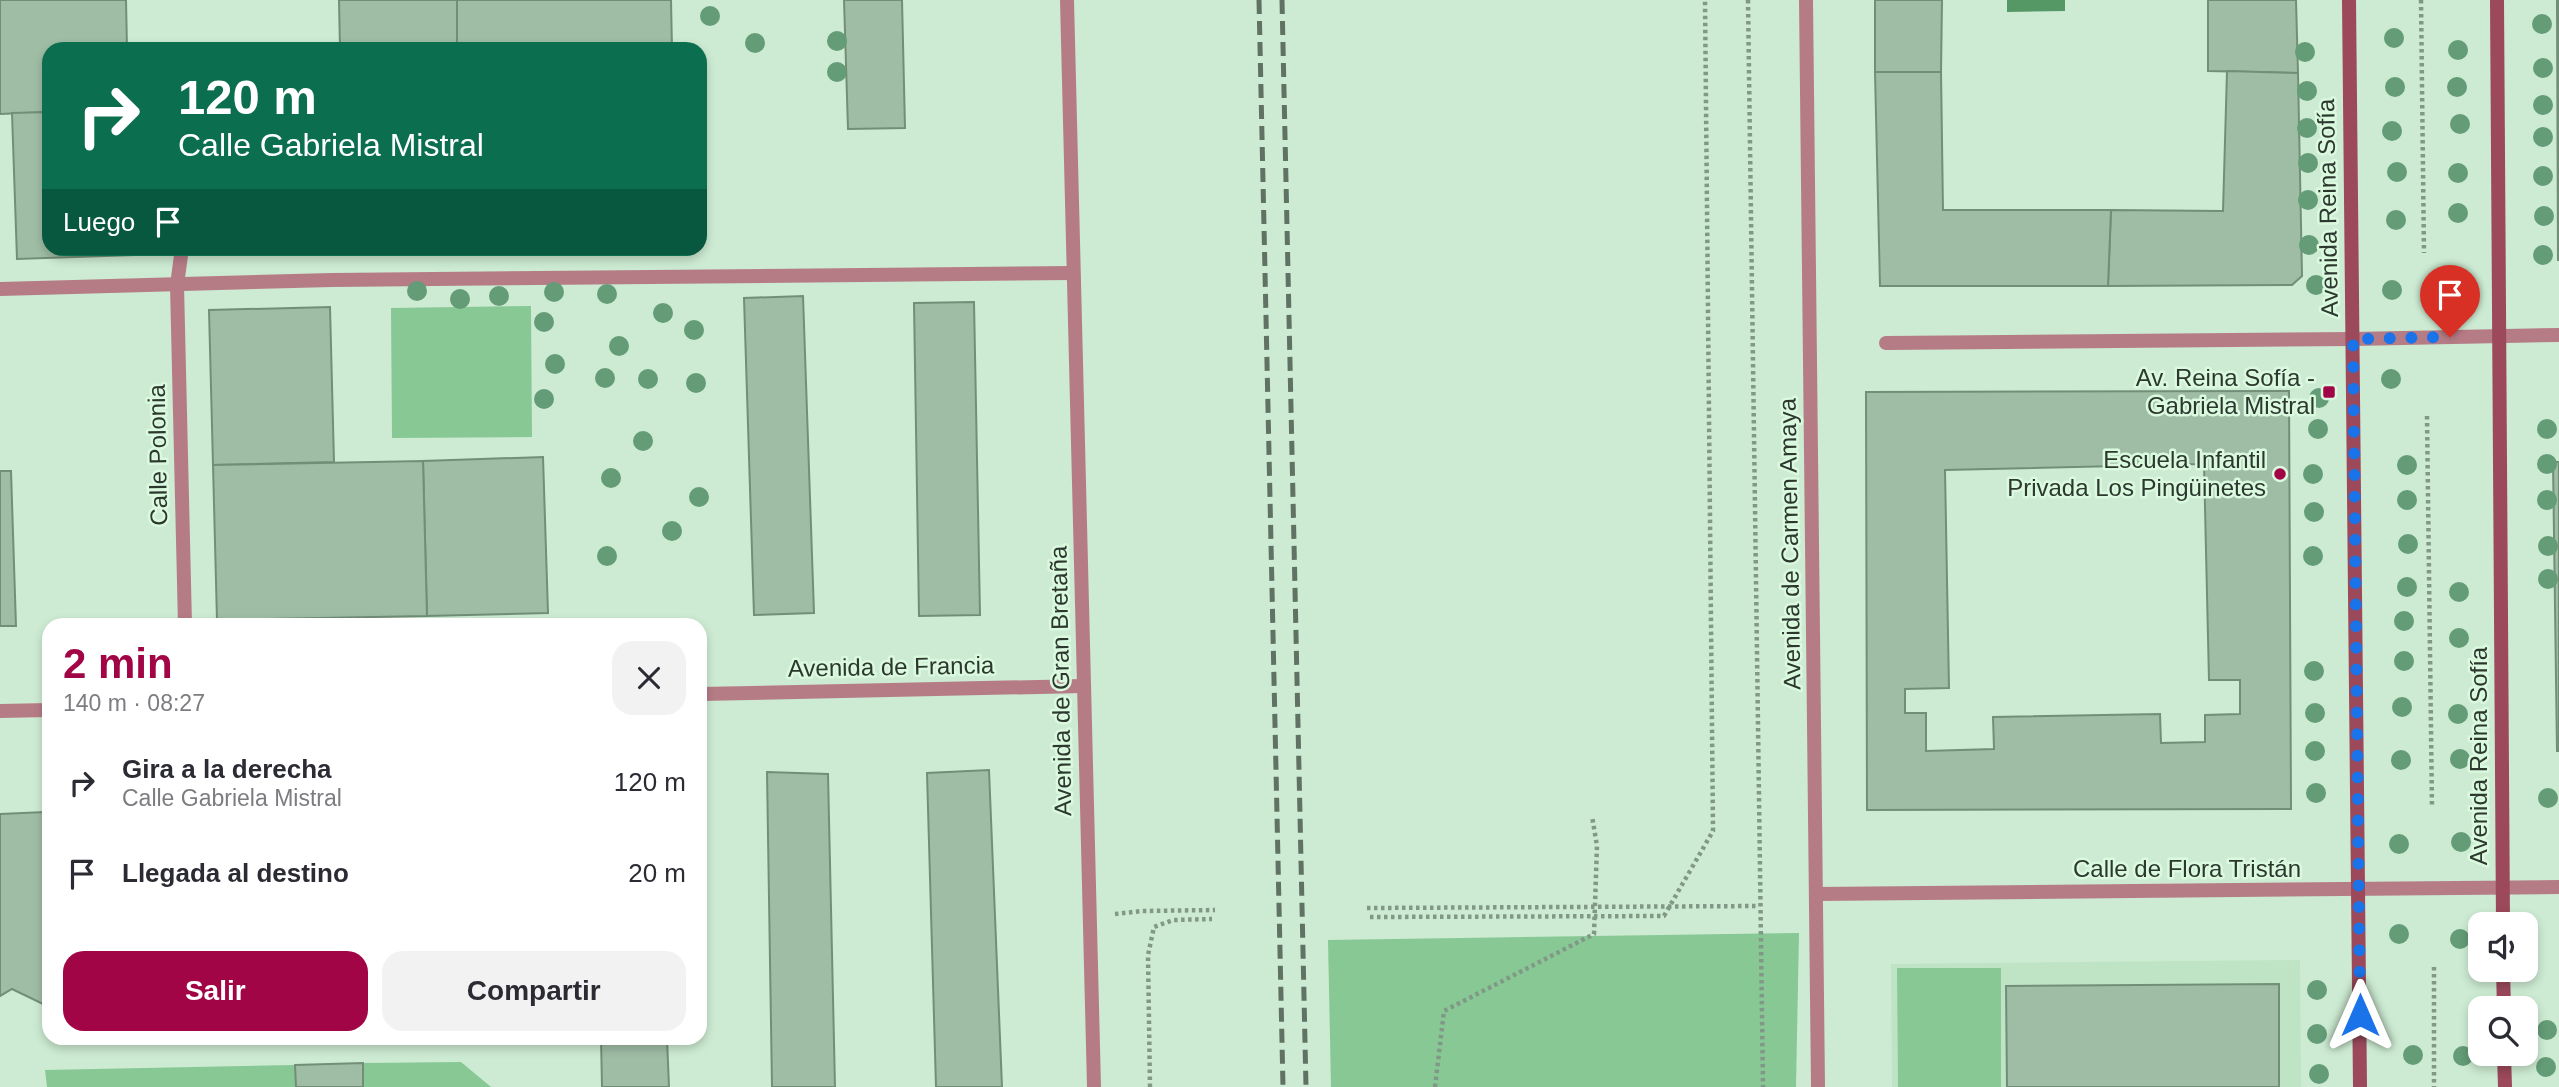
<!DOCTYPE html>
<html lang="es">
<meta charset="utf-8">
<style>
:root{--surface:#fff;--page:#f2f2f3;--text:#2b2b33;--muted:#7c7c81;--accent:#a10545}
body{margin:0;font-family:Arial,sans-serif;background:var(--page);color:var(--text);height:100vh;display:flex;flex-direction:column;font-size:26px;white-space:nowrap}
*{box-sizing:border-box;margin:0}
p{font-size:23px;color:var(--muted)}
.icon{flex:none;width:38px;height:38px;fill:none;stroke:currentColor;stroke-width:2;stroke-linecap:round;stroke-linejoin:round}
.map{position:relative;flex:1;overflow:hidden}
.panel{position:absolute;left:42px;top:618px;width:665px;height:427px;display:flex;flex-direction:column;background:var(--surface);border-radius:21px;box-shadow:0 4px 10px #0003}
.panel>*{flex:none}
.banner{position:absolute;left:42px;top:42px;width:665px;height:214px;border-radius:21px;box-shadow:0 4px 10px #0003;background:#0b6e4f;color:#fff;overflow:hidden}
.fabs{position:absolute;left:2468px;top:912px;display:grid;gap:14px}
.fabs a{display:grid;place-items:center;width:70px;height:70px;border-radius:14px;background:var(--surface);box-shadow:0 4px 10px #0003;font-size:35px}
.pin{position:absolute;display:grid;place-items:center;width:60px;height:60px;color:#fff;margin:-72px -30px;border-radius:50% 50% 50% 0;rotate:-45deg;box-shadow:0 0 7px #0007}
.pin .icon{rotate:45deg}
.me{position:absolute;width:77px;margin:-38px;rotate:0deg;stroke-linejoin:round;filter:drop-shadow(0 0 5px #0008)}
.turn{display:flex;align-items:center;gap:24px;height:147px;padding:0 21px;font-size:32px}
.turn .icon{width:91px;height:91px;stroke-width:2.5}
.turn b{display:block;font-size:49px;line-height:60px}
.then{display:flex;align-items:center;height:66px;padding:0 21px;background:#0003;gap:14px;font-size:26px}
.round{display:grid;place-items:center;flex:none;width:74px;height:74px;border-radius:21px;background:var(--page)}
.summary{display:flex;align-items:center;justify-content:space-between;height:119px;padding:0 21px}
h1{font-size:42px;font-weight:700;line-height:52px;color:var(--accent)}
.button{display:flex;gap:14px;margin-top:auto;padding:14px 21px}
.button a{flex:1;height:80px;border-radius:21px;background:var(--accent);color:#fff;font-size:28px;font-weight:700;line-height:80px;text-align:center}
.button a+a{background:var(--page);color:var(--text)}
ul{padding:0;list-style:none}
li{display:flex;align-items:center;gap:21px;height:91px;padding:0 21px}
li div{flex:1}
li b{display:block;font-size:26px}
li em{font-style:normal}
.map>svg:first-child{display:block}
</style>
<div class="map">
<svg width="2559" height="1087" viewBox="0 0 2559 1087">
<rect width="100%" height="100%" fill="#cdebd2"/>
<polygon fill="#bfe4c5" points="2300,960 2301,1087 1892,1087 1891,964"/>
<g fill="#87c895">
<polygon points="531,306 532,437 392,438 391,308"/>
<polygon points="1799,933 1796,1087 1331,1087 1328,940"/>
<polygon points="1897,968 2001,968 2001,1087 1898,1087"/>
<polygon points="461,1062 491,1087 363,1087 363,1063"/>
<polygon points="295,1065 296,1087 47,1087 45,1070"/>
</g>
<polygon fill="#559866" points="2007,0 2065,0 2065,11 2007,12"/>
<g fill="#9fbda5" stroke="#728e77" stroke-width="2" fill-rule="evenodd">
<polygon points="0,0 126,0 127,49 49,49 49,112 0,114"/>
<polygon points="339,0 457,0 457,49 340,49"/>
<polygon points="457,0 671,0 672,49 457,49"/>
<polygon points="844,0 902,0 905,128 848,129"/>
<polygon points="1875,0 1942,0 1941,72 1875,72"/>
<polygon points="2208,0 2296,0 2298,73 2208,71"/>
<polygon points="2557,0 2559,0 2558,261"/>
<polygon points="2227,71 2298,73 2302,276 2292,285 2108,286 2111,210 2223,211"/>
<polygon points="1875,72 1941,72 1943,210 2111,210 2108,286 1880,286"/>
<polygon points="49,112 49,248 134,248 134,255 17,259 12,113"/>
<polygon points="803,296 814,613 754,615 744,298"/>
<polygon points="974,302 980,615 919,616 914,303"/>
<polygon points="330,307 334,462 213,465 209,310"/>
<path d="M2289 391 2291 809 1867 810 1866 392ZM2204 464 2209 680H2240V714L2205 715V742L2161 743 2160 714 1993 717 1994 749 1926 751V713H1905V689L1949 688 1945 470Z"/>
<polygon points="543,457 548,613 427,616 423,461"/>
<polygon points="423,461 427,616 217,620 213,465"/>
<polygon points="2553,462 2559,462 2559,751 2557,751"/>
<polygon points="0,471 11,471 16,626 0,626"/>
<polygon points="989,770 1002,1087 936,1087 927,773"/>
<polygon points="767,772 828,774 835,1087 772,1087"/>
<polygon points="45,812 49,862 49,1007 12,989 0,996 0,814"/>
<polygon points="2279,984 2279,1087 2007,1087 2006,986"/>
<polygon points="601,1038 667,1038 669,1087 602,1087"/>
<polygon points="363,1063 363,1087 296,1087 295,1065"/>
</g>
<g fill="none" stroke-linecap="round" stroke-linejoin="round">
<g stroke="#829886" stroke-width="4.5" stroke-dasharray="3.5 3.5" stroke-linecap="butt">
<polyline points="1748,0 1763,1087"/>
<polyline points="2421,0 2424,253"/>
<polyline points="2427,416 2432,808"/>
<polyline points="1367,908 1759,906"/>
<polyline points="1115,914 1142,911 1215,910"/>
<polyline points="1370,917 1664,916 1713,831 1705,0"/>
<polyline points="2434,967 2434,1087"/>
<polyline points="1150,1087 1148,955 1154,927 1173,920 1212,919"/>
<polyline points="1435,1087 1444,1011 1594,934 1597,846 1592,816"/>
</g>
<g stroke="#b67c86" stroke-width="14">
<polyline points="0,289 332,280 1073,273"/>
<polyline points="1886,343 2352,339"/>
</g>
<g stroke="#b67c86" stroke-width="14">
<polyline points="182,248 177,285 185,625"/>
<polyline points="2352,339 2559,335"/>
<polyline points="700,694 1083,686"/>
<polyline points="0,711 49,710"/>
<polyline points="1816,894 2559,887"/>
</g>
<g stroke="#b67c86" stroke-width="14">
<polyline points="1067,0 1094,1087"/>
<polyline points="1806,0 1818,1087"/>
</g>
<g stroke="#9b495b" stroke-width="14">
<polyline points="2349,0 2360,1087"/>
<polyline points="2497,0 2503,924"/>
<polyline points="2503,970 2504,1008"/>
<polyline points="2504,1054 2505,1087"/>
</g>
<g stroke="#607263" stroke-width="5" stroke-dasharray="14 7" stroke-linecap="butt">
<polyline points="1259,0 1283,1087"/>
<polyline points="1282,0 1306,1087"/>
</g>
</g>
<g fill="#639c76">
<circle cx="710" cy="16" r="10"/>
<circle cx="2542" cy="24" r="10"/>
<circle cx="2394" cy="38" r="10"/>
<circle cx="837" cy="41" r="10"/>
<circle cx="755" cy="43" r="10"/>
<circle cx="2458" cy="50" r="10"/>
<circle cx="2305" cy="52" r="10"/>
<circle cx="2543" cy="68" r="10"/>
<circle cx="837" cy="72" r="10"/>
<circle cx="2395" cy="87" r="10"/>
<circle cx="2457" cy="87" r="10"/>
<circle cx="2307" cy="91" r="10"/>
<circle cx="2543" cy="105" r="10"/>
<circle cx="2460" cy="124" r="10"/>
<circle cx="2307" cy="128" r="10"/>
<circle cx="2392" cy="131" r="10"/>
<circle cx="2543" cy="137" r="10"/>
<circle cx="2308" cy="163" r="10"/>
<circle cx="2397" cy="172" r="10"/>
<circle cx="2458" cy="173" r="10"/>
<circle cx="2543" cy="176" r="10"/>
<circle cx="2308" cy="200" r="10"/>
<circle cx="2458" cy="213" r="10"/>
<circle cx="2544" cy="216" r="10"/>
<circle cx="2396" cy="220" r="10"/>
<circle cx="2309" cy="245" r="10"/>
<circle cx="2543" cy="255" r="10"/>
<circle cx="2316" cy="285" r="10"/>
<circle cx="2392" cy="290" r="10"/>
<circle cx="2456" cy="290" r="10"/>
<circle cx="417" cy="291" r="10"/>
<circle cx="554" cy="292" r="10"/>
<circle cx="607" cy="294" r="10"/>
<circle cx="499" cy="296" r="10"/>
<circle cx="460" cy="299" r="10"/>
<circle cx="663" cy="313" r="10"/>
<circle cx="544" cy="322" r="10"/>
<circle cx="694" cy="330" r="10"/>
<circle cx="619" cy="346" r="10"/>
<circle cx="555" cy="364" r="10"/>
<circle cx="605" cy="378" r="10"/>
<circle cx="648" cy="379" r="10"/>
<circle cx="2391" cy="379" r="10"/>
<circle cx="696" cy="383" r="10"/>
<circle cx="2319" cy="398" r="10"/>
<circle cx="544" cy="399" r="10"/>
<circle cx="2318" cy="429" r="10"/>
<circle cx="2547" cy="429" r="10"/>
<circle cx="643" cy="441" r="10"/>
<circle cx="2547" cy="464" r="10"/>
<circle cx="2407" cy="465" r="10"/>
<circle cx="2313" cy="474" r="10"/>
<circle cx="611" cy="478" r="10"/>
<circle cx="699" cy="497" r="10"/>
<circle cx="2407" cy="500" r="10"/>
<circle cx="2547" cy="500" r="10"/>
<circle cx="2314" cy="512" r="10"/>
<circle cx="672" cy="531" r="10"/>
<circle cx="2408" cy="544" r="10"/>
<circle cx="2548" cy="546" r="10"/>
<circle cx="607" cy="556" r="10"/>
<circle cx="2313" cy="556" r="10"/>
<circle cx="2548" cy="579" r="10"/>
<circle cx="2407" cy="587" r="10"/>
<circle cx="2459" cy="592" r="10"/>
<circle cx="2404" cy="621" r="10"/>
<circle cx="2459" cy="638" r="10"/>
<circle cx="2404" cy="661" r="10"/>
<circle cx="2314" cy="671" r="10"/>
<circle cx="2402" cy="707" r="10"/>
<circle cx="2315" cy="713" r="10"/>
<circle cx="2458" cy="714" r="10"/>
<circle cx="2315" cy="751" r="10"/>
<circle cx="2460" cy="759" r="10"/>
<circle cx="2401" cy="760" r="10"/>
<circle cx="2316" cy="793" r="10"/>
<circle cx="2548" cy="798" r="10"/>
<circle cx="2461" cy="842" r="10"/>
<circle cx="2399" cy="844" r="10"/>
<circle cx="2399" cy="934" r="10"/>
<circle cx="2460" cy="939" r="10"/>
<circle cx="2317" cy="990" r="10"/>
<circle cx="2547" cy="1030" r="10"/>
<circle cx="2317" cy="1034" r="10"/>
<circle cx="2413" cy="1055" r="10"/>
<circle cx="2463" cy="1056" r="10"/>
<circle cx="2546" cy="1067" r="10"/>
<circle cx="2319" cy="1074" r="10"/>
</g>
<g fill="none" stroke-linecap="round" stroke-linejoin="round">
<polyline stroke="#1a73e8" stroke-width="12" stroke-dasharray="0 21.6" points="2360,1015 2353,339 2450,337"/>
</g>
<g fill="#a10545" stroke="#daf9df" stroke-width="2.5">
<rect x="2322" y="385" width="14" height="14" rx="3.5"/>
<circle cx="2280" cy="474" r="7"/>
</g>
<g text-anchor="middle" stroke-width="5" stroke-linejoin="round" paint-order="stroke">
<g font-size="24" fill="#2c382e" stroke="#daf9df">
<text transform="translate(2328 208) rotate(-91)" y="8">Avenida Reina Sofía</text>
<text transform="translate(158 455) rotate(-91)" y="8">Calle Polonia</text>
<text transform="translate(1790 544) rotate(-91)" y="8">Avenida de Carmen Amaya</text>
<text transform="translate(891 667) rotate(-1)" y="8">Avenida de Francia</text>
<text transform="translate(1061 681) rotate(-91)" y="8">Avenida de Gran Bretaña</text>
<text transform="translate(2479 756) rotate(-90)" y="8">Avenida Reina Sofía</text>
<text x="2187" y="877">Calle de Flora Tristán</text>
</g>
<g font-size="24" fill="#2c382e" stroke="#daf9df" text-anchor="end">
<text x="2315" y="386">Av. Reina Sofía -<tspan x="2315" dy="28">Gabriela Mistral</tspan></text>
<text x="2266" y="468">Escuela Infantil<tspan x="2266" dy="28">Privada Los Pingüinetes</tspan></text>
</g>
</g>
</svg>
<div class="fabs">
<a><svg class="icon" aria-label="sound" viewBox="0 0 24 24"><path d="M4 9h4l5-4v14l-5-4H4zM17 9q2 3 0 6"/></svg></a>
<a><svg class="icon" aria-label="search" viewBox="0 0 24 24"><circle cx="10" cy="10" r="6"/><path d="M15 15l6 6"/></svg></a>
</div>
<div class="pin" style="left:2450px;top:337px;background:#d93025"><svg class="icon" aria-label="arrive" viewBox="0 0 24 24"><path d="M6 21V4h12l-3 4 3 4H6"/></svg></div>
<svg class="me" style="left:2360px;top:1015px" viewBox="-20 -20 40 40"><path d="M0-17L14 15 0 8-14 15z" fill="#1a73e8" stroke="#fff" stroke-width="4"/></svg>
<div class="banner">
<div class="turn"><svg class="icon" aria-label="right" viewBox="0 0 24 24"><path d="M7 20v-9h11M14 6l5 5-5 5"/></svg><div><b>120 m</b>Calle Gabriela Mistral</div></div>
<div class="then">Luego<svg class="icon" aria-label="arrive" viewBox="0 0 24 24"><path d="M6 21V4h12l-3 4 3 4H6"/></svg></div>
</div>
<section class="panel">
<div class="summary"><div><h1>2 min</h1><p>140 m · 08:27</p></div><a class="round"><svg class="icon" aria-label="close" viewBox="0 0 24 24"><path d="M6 6l12 12M18 6L6 18"/></svg></a></div>
<ul>
<li><svg class="icon" aria-label="right" viewBox="0 0 24 24"><path d="M7 20v-9h11M14 6l5 5-5 5"/></svg><div><b>Gira a la derecha</b><p>Calle Gabriela Mistral</p></div><em>120 m</em></li>
<li><svg class="icon" aria-label="arrive" viewBox="0 0 24 24"><path d="M6 21V4h12l-3 4 3 4H6"/></svg><div><b>Llegada al destino</b></div><em>20 m</em></li>
</ul>
<div class="button"><a>Salir</a><a>Compartir</a></div>
</section>
</div>
